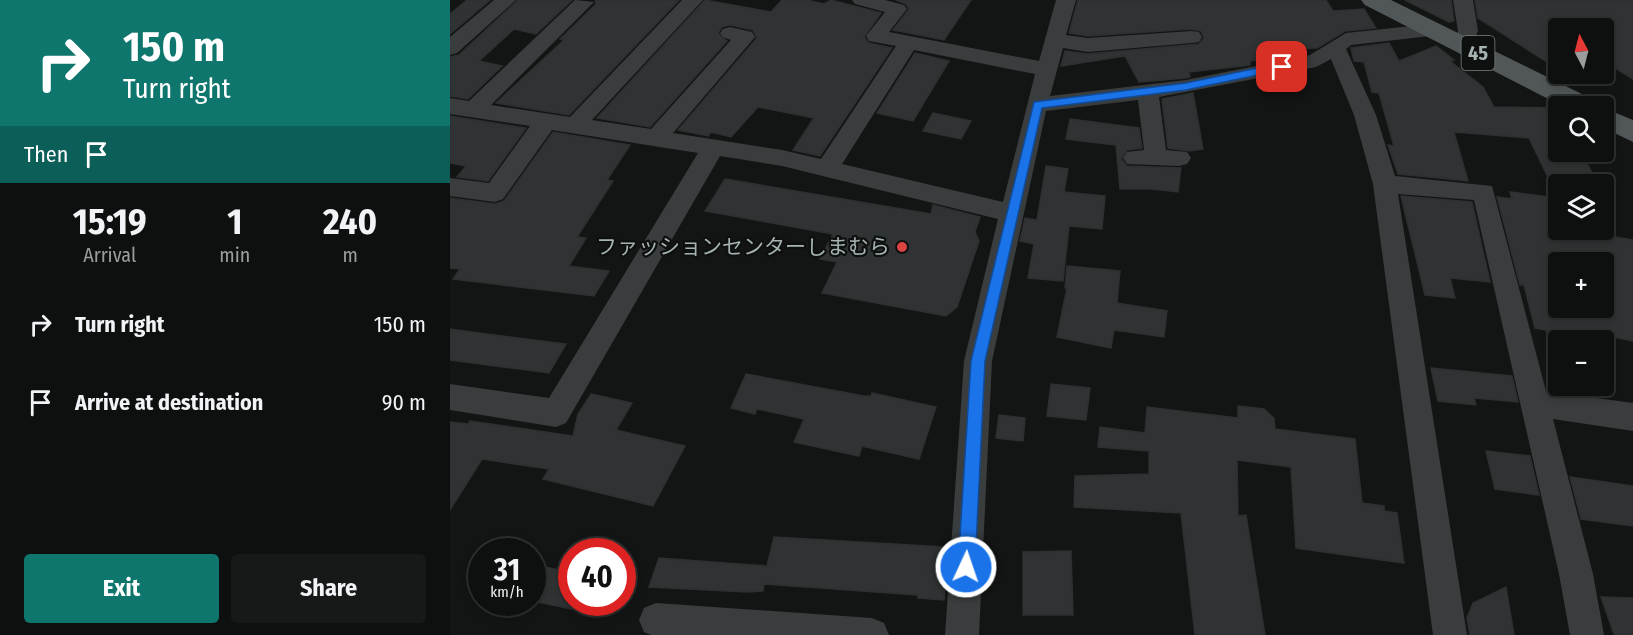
<!DOCTYPE html>
<meta charset="utf-8">
<style>
:root{--surface:#0e0f0f;--page:#171818;--text:#f1f3f6;--muted:#9b9c9e;--line:#2e2f2f;--accent:#0f766e}
body{margin:0;font-family:"Fira Sans Condensed","Noto Sans JP",sans-serif;background:var(--page);color:var(--text);height:100vh;display:flex;flex-direction:column;font-size:22px;white-space:nowrap}
*{box-sizing:border-box;margin:0}
p{font-size:20px;color:var(--muted)}
.icon{flex:none;width:33px;height:33px;fill:none;stroke:currentColor;stroke-width:2;stroke-linecap:round;stroke-linejoin:round}
.map{position:relative;flex:1;overflow:hidden}
.details{display:flex;flex-direction:column;background:var(--surface);width:450px}
.details>*{flex:none}
.top-card{background:#0f766e;color:#fff;overflow:hidden}
.needle{width:39px;rotate:353deg}
.controls{position:absolute;left:1098px;top:18px;display:grid;gap:12px}
.controls a{display:grid;place-items:center;width:66px;height:66px;border-radius:6px;background:var(--surface);box-shadow:0 3px 9px #0003,0 0 0 2px var(--line);font-size:30px}
.speed{position:absolute;left:18px;top:538px;display:flex;gap:12px;font-size:30px;font-weight:700;text-align:center}
.speed>*{display:grid;place-content:center;width:78px;height:78px;border-radius:50%;background:var(--surface);box-shadow:0 3px 9px #0003,0 0 0 2px var(--line);line-height:1}
.speed small{font-size:15px;font-weight:400}
.speed .limit{border:9px solid #d22;background:#fff;color:#111}
.pin{position:absolute;display:grid;place-items:center;width:51px;height:51px;color:#fff;margin:-26px;border-radius:12px;box-shadow:0 3px 9px #0006}
.me{position:absolute;width:66px;margin:-33px;rotate:3deg;stroke-linejoin:round;filter:drop-shadow(0 0 4px #0008)}
.turn{display:flex;align-items:center;gap:21px;height:126px;padding:0 24px;font-size:27px}
.turn .icon{width:78px;height:78px;stroke-width:2.5}
.turn b{display:block;font-size:42px;line-height:51px}
.then{display:flex;align-items:center;height:57px;padding:0 24px;background:#0003;gap:12px;font-size:22px}
.eta{display:flex;justify-content:space-evenly;align-items:center;height:102px;text-align:center}
.eta b{font-size:36px;font-weight:700;line-height:42px}
.action{display:flex;gap:12px;margin-top:auto;padding:12px 24px}
.action a{flex:1;height:69px;border-radius:6px;background:var(--accent);color:#fff;font-size:24px;font-weight:700;line-height:69px;text-align:center}
.action a+a{background:var(--page);color:var(--text)}
ul{padding:0;list-style:none}
li{display:flex;align-items:center;gap:18px;height:78px;padding:0 24px}
li div{flex:1}
li b{display:block;font-size:22px}
li em{font-style:normal}
main{display:flex;flex:1;min-height:0}
.map>svg:first-child{display:block}
</style>
<main>
<section class="details">
<div class="top-card">
<div class="turn"><svg class="icon" aria-label="right" viewBox="0 0 24 24"><path d="M7 20v-9h11M14 6l5 5-5 5"/></svg><div><b>150 m</b>Turn right</div></div>
<div class="then">Then<svg class="icon" aria-label="arrive" viewBox="0 0 24 24"><path d="M6 21V4h12l-3 4 3 4H6"/></svg></div>
</div>
<div class="eta">
<div><b>15:19</b><p>Arrival</p></div>
<div><b>1</b><p>min</p></div>
<div><b>240</b><p>m</p></div>
</div>
<ul>
<li><svg class="icon" aria-label="right" viewBox="0 0 24 24"><path d="M7 20v-9h11M14 6l5 5-5 5"/></svg><div><b>Turn right</b></div><em>150 m</em></li>
<li><svg class="icon" aria-label="arrive" viewBox="0 0 24 24"><path d="M6 21V4h12l-3 4 3 4H6"/></svg><div><b>Arrive at destination</b></div><em>90 m</em></li>
</ul>
<div class="action"><a>Exit</a><a>Share</a></div>
</section>
<div class="map">
<svg width="1183" height="635" viewBox="0 0 1183 635">
<rect width="100%" height="100%" fill="#131414"/>
<g fill="#303333" stroke="#2d2f30" stroke-width="1.5" fill-rule="evenodd">
<polygon points="17,0 40,0 0,34 0,14"/>
<polygon points="68,0 122,0 86,34 64,29 29,61 52,66 18,99 0,96 0,57 9,55"/>
<polygon points="145,0 229,0 119,115 46,103 114,40 110,39 146,4"/>
<polygon points="255,0 321,12 332,0 357,0 374,4 381,0 431,13 414,37 419,43 442,48 370,156 343,150 364,118 308,107 281,137 261,132 258,136 228,130 307,38 303,30 280,25 272,27 268,33 277,41 200,127 147,118"/>
<polygon points="446,0 521,0 494,40 443,30 459,9 456,4"/>
<polygon points="628,0 876,0 883,11 914,9 926,28 895,31 867,48 844,49 847,55 800,61 800,65 739,72 740,77 736,78 689,82 675,56 611,66 615,51 638,54 749,44 754,38 751,31 742,29 638,36 619,33"/>
<polygon points="955,0 1001,0 1004,21 999,22"/>
<polygon points="1025,0 1183,0 1183,79 1154,61 1154,28 1108,28 1108,69 1028,18"/>
<path d="M939 43 949 61 986 46 1004 60 1000 61 1033 87 1044 107 1108 108V152H1131L1148 184H1108V230H1124L1183 240V341L1143 333 1146 340H1099L1096 330 1085 328 1074 285H1070L1047 197 1062 199 1060 192 1108 198 1079 138 1004 132 1018 181 948 174 938 145 944 146 929 93 922 92 914 62 904 61 901 48ZM1108 262H1154V308H1108Z"/>
<polygon points="465,53 499,61 463,121 427,113"/>
<polygon points="743,93 753,149 739,151 718,148 712,99"/>
<polygon points="483,113 521,121 511,139 473,131"/>
<polygon points="0,116 76,128 38,181 7,177 16,166 0,163"/>
<polygon points="620,119 689,128 692,148 677,150 671,159 677,166 731,168 728,192 701,189 670,189 666,145 616,139"/>
<polygon points="103,132 180,145 157,180 163,181 127,237 136,238 119,266 159,271 144,296 3,279 10,269 0,268 0,198 45,204 54,201"/>
<polygon points="596,166 618,169 614,192 655,196 652,229 619,226 613,281 578,278 584,244 570,241 575,218 587,220"/>
<polygon points="275,179 481,214 483,205 530,217 525,232 529,241 507,307 496,316 372,293 387,262 370,259 383,234 255,211"/>
<polygon points="951,196 1022,202 1040,282 1000,278 1005,298 975,295"/>
<polygon points="617,266 670,271 667,303 717,311 714,337 664,330 661,348 607,337 617,288 615,288"/>
<polygon points="0,329 44,335 116,344 99,373 0,360"/>
<polygon points="981,368 1062,376 1068,402 1024,398 1026,405 988,401"/>
<polygon points="296,374 414,396 421,396 422,393 486,407 469,459 412,446 409,456 344,442 354,419 307,409 305,414 281,408"/>
<polygon points="601,384 640,388 636,420 597,416"/>
<polygon points="141,394 182,403 166,430 235,446 203,506 93,479 99,469 32,459 0,510 0,422 18,424 20,421 123,436 128,414"/>
<polygon points="788,406 814,409 824,418 825,429 905,439 912,503 934,506 934,511 947,513 954,563 846,548 841,467 787,460 788,516 796,515 815,635 745,635 731,513 624,507 625,476 699,474 699,451 648,447 650,427 695,433 697,407 788,418"/>
<polygon points="549,415 575,418 573,441 546,438"/>
<polygon points="1036,451 1080,456 1089,495 1045,489"/>
<polygon points="1120,477 1183,486 1183,526 1131,519"/>
<polygon points="324,537 495,547 494,556 498,556 494,600 468,598 468,595 314,584 313,591 297,592 199,587 209,558 317,566"/>
<polygon points="621,551 623,615 573,615 573,552"/>
<polygon points="82,564 122,573 122,609 82,601"/>
<polygon points="1056,587 1064,635 1020,635 1017,618 1023,603"/>
<polygon points="1151,597 1183,598 1183,635 1164,634"/>
</g>
<g fill="none" stroke-linecap="round" stroke-linejoin="round">
<g fill="#3a3d3e" fill-rule="evenodd">
<polygon points="44,0 66,0 7,53 0,55 0,37"/>
<path d="M125 0 144 2 41 105 120 117 232 0H253L142 120 201 129 281 40 273 37 270 33 273 29 280 27 302 32 305 37 223 133 332 150 371 159 446 46 419 41 416 36 435 12 405 4 402 0H435L454 5 457 9 439 32 589 61 606 0H626L616 35 638 38 742 31 749 32 752 37 749 42 742 43 638 52 613 48 600 96 736 80 860 55 896 33 981 24 988 26 991 30 988 34 981 36 901 45 896 49 926 115 945 176 1042 186 1096 391 1183 403V431L1103 419 1143 574 1154 635H1120L1109 574 1024 200 948 194 1017 635H983L923 184 904 115 881 59 866 67 709 97 716 150 737 152 741 158 737 164 729 166 677 164 673 158 677 152 694 150 688 100 596 111 542 361 529 635H495L514 361 548 219 332 166 270 156 116 423 106 427 0 410V384L99 398 248 153 102 130 53 199 45 202 0 196V178L39 183 80 126 0 114V98L19 101ZM464 50 585 74 553 202 392 164Z"/>
<polygon points="1003,0 1023,0 1028,31 1020,50 1006,50 1003,45 1008,31"/>
<polygon points="206,603 422,618 434,623 439,635 201,635 194,632 189,620 194,608"/>
</g>
<g fill="#515758" fill-rule="evenodd">
<polygon points="911,0 941,0 1142,99 1146,106 1112,106 915,5"/>
<polygon points="1154,108 1183,120 1183,142 1154,128"/>
</g>
</g>
<polygon fill="#1a73e8" stroke="#114b97" stroke-width="1.5" points="832,63 836,64 836,69 736,90 592,108 535,361 525,567 522,572 516,575 510,572 508,567 521,361 584,102 736,83"/>
<circle fill="#dc4443" stroke="#0e0f0f" stroke-width="2" cx="452" cy="247" r="6"/>
<g text-anchor="middle" stroke-width="4.5" stroke-linejoin="round" paint-order="stroke">
<rect fill="#0e0f0f" stroke="#788282" stroke-width="1.5" x="1011.5" y="36" width="33" height="34" rx="4.5"/>
<g font-size="20" font-weight="bold" fill="#a6b3b3">
<text x="1028" y="60">45</text>
</g>
<g font-size="21" fill="#a6b3b3" stroke="#0e0f0f" text-anchor="end">
<text x="440" y="254">ファッションセンターしまむら</text>
</g>
</g>
</svg>
<div class="controls">
<a><svg class="needle" viewBox="-14 -14 28 28"><path d="M0-13l5 13h-10z" fill="#e53935"/><path d="M0 13l5-13h-10z" fill="#9b9c9e"/></svg></a>
<a><svg class="icon" aria-label="search" viewBox="0 0 24 24"><circle cx="10" cy="10" r="6"/><path d="M15 15l6 6"/></svg></a>
<a><svg class="icon" aria-label="layers" viewBox="0 0 24 24"><path d="M12 4l9 5-9 5-9-5zM3 14l9 5 9-5"/></svg></a>
<a>+</a>
<a>−</a>
</div>
<div class="speed"><div>31<small>km/h</small></div><div class="limit">40</div></div>
<div class="pin" style="left:832px;top:67px;background:#d93025"><svg class="icon" aria-label="arrive" viewBox="0 0 24 24"><path d="M6 21V4h12l-3 4 3 4H6"/></svg></div>
<svg class="me" style="left:516px;top:567px" viewBox="-20 -20 40 40"><circle r="17" fill="#1a73e8" stroke="#fff" stroke-width="3"/><path d="M0-11L8 9 0 5-8 9z" fill="#fff"/></svg>
</div>
</main>
